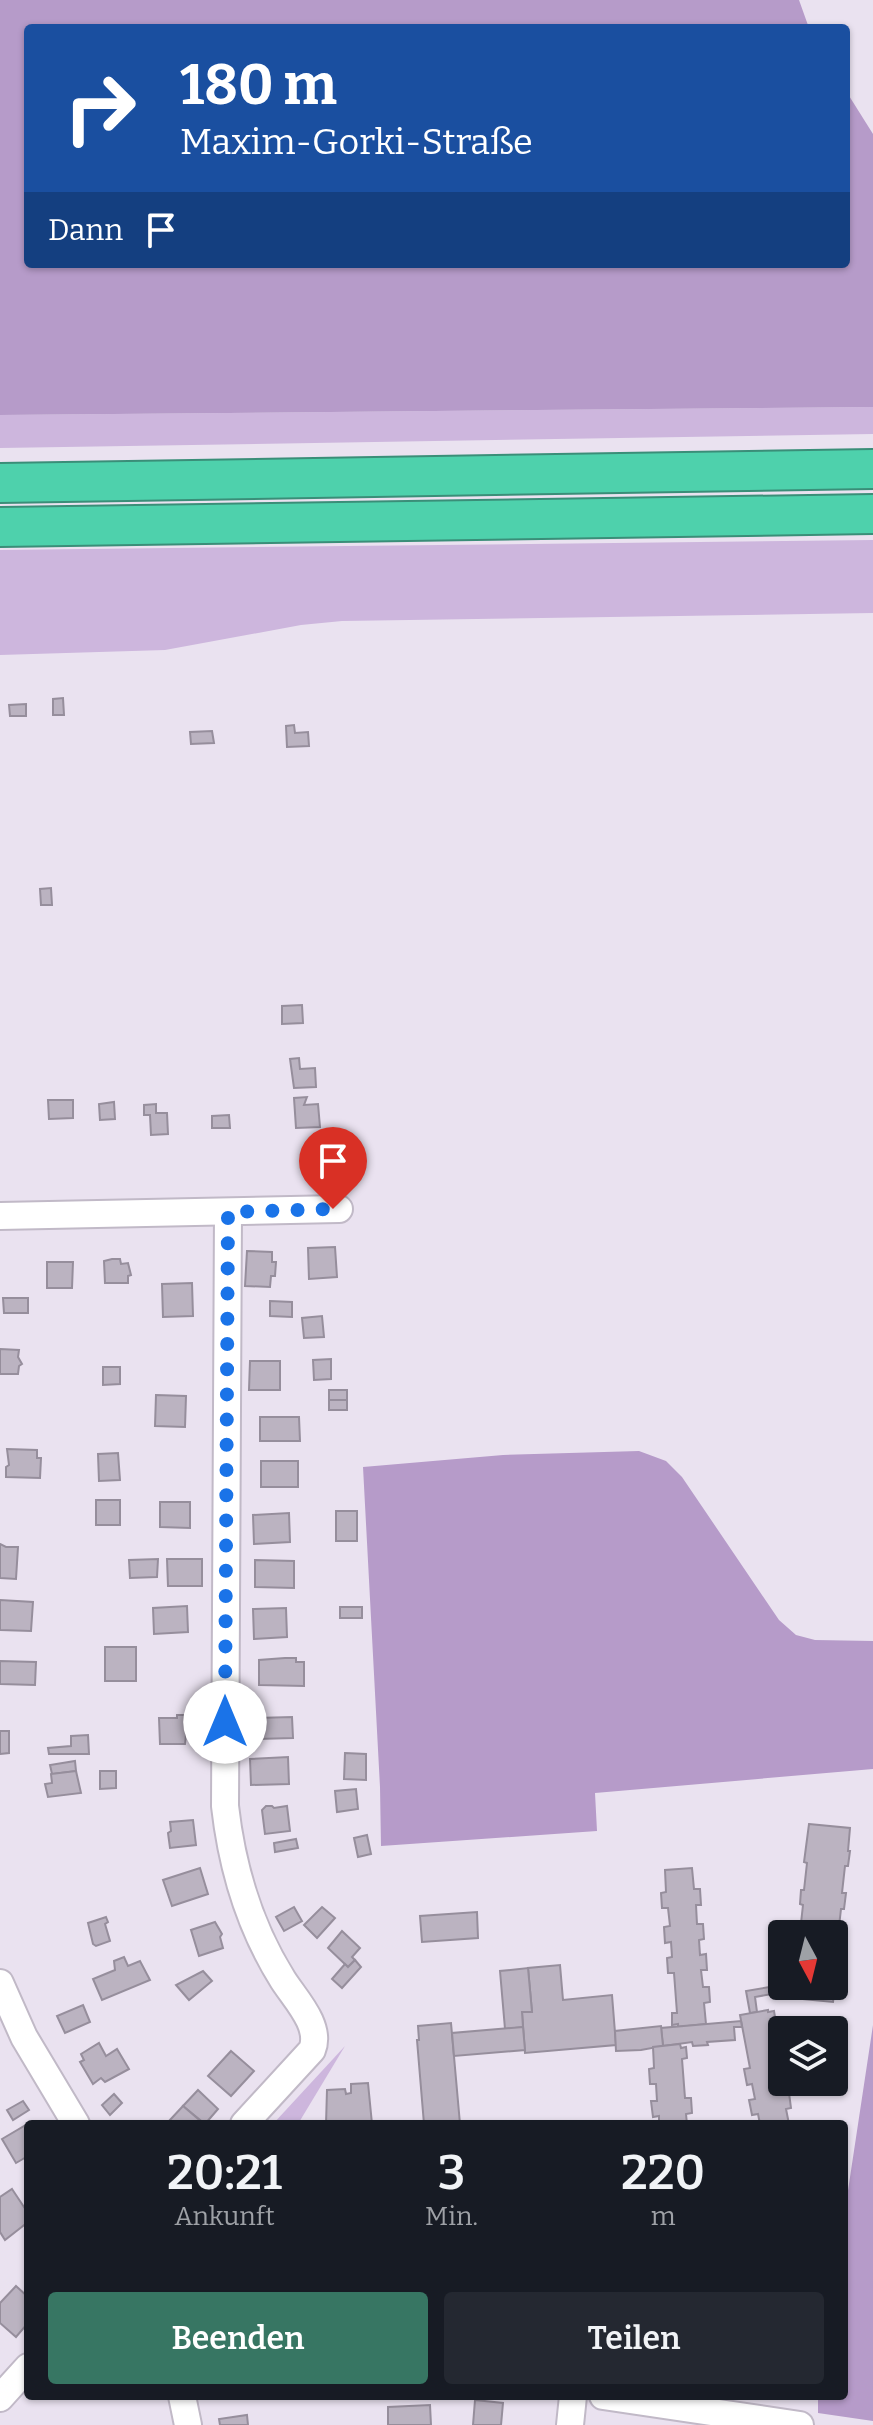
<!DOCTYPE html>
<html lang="de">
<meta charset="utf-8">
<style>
:root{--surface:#171b24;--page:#242831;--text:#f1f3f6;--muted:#9ea1a6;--accent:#377663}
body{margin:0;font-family:Bitter,serif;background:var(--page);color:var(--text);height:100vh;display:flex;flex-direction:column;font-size:30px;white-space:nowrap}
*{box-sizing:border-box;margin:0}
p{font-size:26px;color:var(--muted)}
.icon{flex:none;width:44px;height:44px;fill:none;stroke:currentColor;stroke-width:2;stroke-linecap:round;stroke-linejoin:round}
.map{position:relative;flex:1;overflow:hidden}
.drawer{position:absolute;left:24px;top:2120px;width:824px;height:280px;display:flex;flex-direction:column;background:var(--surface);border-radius:8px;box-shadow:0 2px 6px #0004}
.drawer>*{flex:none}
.hud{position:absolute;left:24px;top:24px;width:826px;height:244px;border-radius:8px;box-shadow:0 2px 6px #0004;background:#1a4fa0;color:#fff;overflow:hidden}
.needle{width:52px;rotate:173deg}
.buttons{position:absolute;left:768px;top:1920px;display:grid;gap:16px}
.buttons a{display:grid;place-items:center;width:80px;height:80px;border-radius:8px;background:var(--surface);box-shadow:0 2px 6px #0004;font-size:40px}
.pin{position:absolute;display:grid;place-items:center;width:68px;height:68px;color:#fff;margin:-82px -34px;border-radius:50% 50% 50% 0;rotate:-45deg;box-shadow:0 0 8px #0007}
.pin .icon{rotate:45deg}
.me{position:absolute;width:88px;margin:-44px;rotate:0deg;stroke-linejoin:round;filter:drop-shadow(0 0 6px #0008)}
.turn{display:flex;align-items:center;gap:28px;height:168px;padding:0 24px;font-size:36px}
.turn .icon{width:104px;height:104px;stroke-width:2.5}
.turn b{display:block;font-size:56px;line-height:68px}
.then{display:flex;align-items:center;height:76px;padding:0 24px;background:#0003;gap:16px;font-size:30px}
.eta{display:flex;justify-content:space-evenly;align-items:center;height:136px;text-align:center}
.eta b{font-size:48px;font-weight:600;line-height:56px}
.cta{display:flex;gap:16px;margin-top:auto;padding:16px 24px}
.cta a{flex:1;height:92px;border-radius:8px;background:var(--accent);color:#fff;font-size:32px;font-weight:600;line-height:92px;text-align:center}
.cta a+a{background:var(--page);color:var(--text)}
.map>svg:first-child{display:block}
</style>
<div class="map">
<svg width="873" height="2425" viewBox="0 0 873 2425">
<rect width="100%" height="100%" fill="#eae2f0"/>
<g fill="#cdb6dd">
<polygon points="873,407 873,434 0,448 0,415"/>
<polygon points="873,540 873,613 342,621 301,625 165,650 0,655 0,550"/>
<polygon points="345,2046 298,2124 273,2124"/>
</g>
<g fill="#b69bc9">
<polygon points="0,0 799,0 809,28 28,28 28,264 846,264 846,91 873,134 873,407 0,415"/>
<polygon points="639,1451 666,1461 682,1477 779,1620 796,1635 815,1640 873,1641 873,1769 595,1793 597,1831 381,1846 380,1787 363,1467 503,1455"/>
<polygon points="873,2025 873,2421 818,2413 818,2396 844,2396 844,2217"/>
</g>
<g fill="#bbb3c1" stroke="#968e9c" stroke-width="2">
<polygon points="63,698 64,715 53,715 53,699"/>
<polygon points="26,704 26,716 10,716 9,705"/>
<polygon points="294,725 295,733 308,732 309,746 287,747 286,726"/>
<polygon points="212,731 214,743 191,744 190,732"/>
<polygon points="51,888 52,905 41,905 40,889"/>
<polygon points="302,1005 303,1023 282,1024 282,1006"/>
<polygon points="299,1058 300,1069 315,1068 316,1087 294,1088 290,1059"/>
<polygon points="307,1097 304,1105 318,1104 320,1127 296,1128 294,1098"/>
<polygon points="48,1100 73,1100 73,1118 49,1119"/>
<polygon points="114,1102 115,1119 100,1120 99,1104"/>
<polygon points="156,1104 156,1113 167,1113 168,1134 151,1135 150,1115 144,1115 144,1105"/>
<polygon points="229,1115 230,1128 212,1128 212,1116"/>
<polygon points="335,1247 337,1277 309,1279 308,1248"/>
<polygon points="247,1251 272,1252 272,1262 276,1262 275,1276 271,1276 270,1287 245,1286"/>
<polygon points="112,1259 120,1259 121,1264 128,1263 131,1275 128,1276 128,1283 105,1283 104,1261"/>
<polygon points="47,1262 73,1262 72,1288 47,1288"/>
<polygon points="192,1283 193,1316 163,1317 162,1284"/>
<polygon points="3,1298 28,1298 28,1313 4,1313"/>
<polygon points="270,1301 292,1302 292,1317 270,1316"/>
<polygon points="322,1316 324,1337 304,1338 302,1318"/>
<polygon points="0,1349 19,1350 18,1357 22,1364 19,1366 18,1374 0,1374"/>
<polygon points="331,1359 331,1379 314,1380 313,1360"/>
<polygon points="250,1361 280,1361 280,1390 249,1390"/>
<polygon points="103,1367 120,1367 120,1384 103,1385"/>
<rect x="329" y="1390" width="18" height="10"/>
<polygon points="156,1395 186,1396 185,1427 155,1426"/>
<rect x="329" y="1400" width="18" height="10"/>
<polygon points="260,1417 299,1417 300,1441 260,1441"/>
<polygon points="7,1449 37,1450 37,1458 41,1458 40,1478 6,1477 6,1467 9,1465"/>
<polygon points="118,1453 120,1480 99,1481 98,1454"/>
<rect x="261" y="1461" width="37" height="26"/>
<rect x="96" y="1500" width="24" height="25"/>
<polygon points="160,1502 190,1502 190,1528 160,1527"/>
<rect x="336" y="1511" width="21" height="30"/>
<polygon points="289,1513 290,1542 254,1544 253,1515"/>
<polygon points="0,1544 6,1547 18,1547 16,1579 0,1578"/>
<polygon points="158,1559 157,1577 130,1578 129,1560"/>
<polygon points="167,1559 202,1559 202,1586 168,1586"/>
<polygon points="255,1560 294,1561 294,1588 255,1587"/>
<polygon points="0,1600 33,1602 31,1631 0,1630"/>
<polygon points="187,1606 188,1632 154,1634 153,1608"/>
<rect x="340" y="1607" width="22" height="11"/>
<polygon points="286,1608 287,1637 254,1639 253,1609"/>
<rect x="105" y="1647" width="31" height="34"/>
<polygon points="285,1658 296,1658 296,1662 304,1662 304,1686 259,1685 259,1660"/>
<polygon points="0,1661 36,1662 35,1685 0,1684"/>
<polygon points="177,1715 188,1715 185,1744 160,1744 159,1718 177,1718"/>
<polygon points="292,1717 293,1738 257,1739 256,1718"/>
<polygon points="0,1731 9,1731 9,1753 0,1754"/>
<polygon points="88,1735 89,1754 49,1754 48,1748 71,1746 71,1736"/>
<polygon points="345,1753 366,1754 366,1780 344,1779"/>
<polygon points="288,1757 289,1784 251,1785 250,1759"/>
<polygon points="75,1761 76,1771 52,1774 50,1765"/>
<polygon points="76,1771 81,1793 48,1797 45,1784 52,1783 51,1774"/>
<polygon points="100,1771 116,1771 116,1788 100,1789"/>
<polygon points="356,1789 358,1809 337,1812 335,1791"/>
<polygon points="266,1806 272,1806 274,1808 287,1806 290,1831 265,1834 262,1810"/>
<polygon points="193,1820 196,1845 170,1848 168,1833 171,1831 170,1822"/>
<polygon points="809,1824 850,1828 848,1851 850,1851 848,1866 845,1866 842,1893 846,1893 844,1909 841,1909 838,1935 842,1936 833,2002 793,1998 794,1986 834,1986 834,1934 797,1934 797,1932 800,1932 803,1905 800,1904 801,1890 804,1890 807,1863 804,1862"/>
<polygon points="367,1835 371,1854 358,1857 354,1838"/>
<polygon points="296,1839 298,1848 275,1852 274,1843"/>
<polygon points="200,1868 208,1894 172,1906 163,1880"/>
<polygon points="692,1868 694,1889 700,1889 701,1905 696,1905 697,1924 703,1924 704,1939 699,1940 700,1955 706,1954 707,1970 701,1970 703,1987 709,1987 710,2002 704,2003 706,2024 678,2027 678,2024 672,2025 672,2013 677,2013 674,1973 668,1973 667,1958 672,1957 671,1942 665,1943 664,1927 670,1926 668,1908 662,1908 661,1893 666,1892 665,1870"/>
<polygon points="294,1907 302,1921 284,1931 276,1917"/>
<polygon points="322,1907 335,1918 317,1938 304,1925"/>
<polygon points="477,1912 478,1938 422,1942 420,1916"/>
<polygon points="106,1917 108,1922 105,1924 110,1941 96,1946 93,1944 88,1923"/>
<polygon points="215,1922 222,1934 220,1937 223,1948 199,1956 191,1930"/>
<polygon points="342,1931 360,1948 352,1957 355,1960 348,1967 328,1948"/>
<polygon points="124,1957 128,1966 140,1961 150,1980 102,2000 93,1979 115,1970 114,1961"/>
<polygon points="355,1960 361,1967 342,1988 332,1979 345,1964 348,1967"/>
<polygon points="560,1965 563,2000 612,1995 616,2045 525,2053 522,2012 532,2012 528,1968"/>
<polygon points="528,1968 532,2012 522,2012 523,2027 505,2029 500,1971"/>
<polygon points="203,1971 212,1981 189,2000 176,1985"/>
<polygon points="782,1985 794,1986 794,1990 755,1997 757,2012 750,2013 746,1991"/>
<polygon points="83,2005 90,2022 65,2033 57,2016"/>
<polygon points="768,2010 768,2012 774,2011 776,2023 770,2024 777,2063 782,2062 780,2079 783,2094 789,2093 791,2108 786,2109 789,2124 760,2124 758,2114 752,2115 749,2100 755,2099 752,2084 747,2085 744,2069 750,2068 740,2015"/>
<polygon points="741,2021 742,2027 734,2027 735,2040 707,2042 708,2045 693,2046 692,2042 663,2046 661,2028"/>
<polygon points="451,2023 460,2124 424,2124 417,2040 419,2040 418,2026"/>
<polygon points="661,2026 663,2046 641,2050 616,2051 615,2031"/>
<polygon points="523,2027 525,2050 454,2056 452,2033"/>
<polygon points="99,2043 106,2056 117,2049 129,2069 105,2082 101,2078 93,2084 80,2062 84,2060 81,2054"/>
<polygon points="680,2044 681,2048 686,2047 687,2058 682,2059 685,2098 691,2098 692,2113 686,2114 687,2124 659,2124 659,2116 653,2117 651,2101 657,2101 656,2084 650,2084 649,2069 654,2068 653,2047"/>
<polygon points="231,2051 254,2071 231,2096 208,2076"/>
<polygon points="368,2083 372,2124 326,2124 327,2090 345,2089 346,2094 351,2093 351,2084"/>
<polygon points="198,2090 218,2109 205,2124 183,2106"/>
<polygon points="114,2094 122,2103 110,2115 102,2105"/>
<polygon points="23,2101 29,2110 13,2120 7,2110"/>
<polygon points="183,2106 204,2124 172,2124 169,2121"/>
<polygon points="31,2122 32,2124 28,2124 28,2156 16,2163 2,2139"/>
<polygon points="12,2189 28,2213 28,2222 5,2240 0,2232 0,2197"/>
<polygon points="16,2286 28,2297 28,2323 16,2337 0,2323 0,2303"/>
<polygon points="475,2400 503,2403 501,2425 473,2425"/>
<polygon points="430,2405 431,2425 388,2425 388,2407"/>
<polygon points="247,2415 248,2425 220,2425 219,2419"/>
</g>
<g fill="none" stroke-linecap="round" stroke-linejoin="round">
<g stroke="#c1b9c7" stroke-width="30">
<g id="minor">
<path d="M228 1212 225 1806C232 1868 249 1926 283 1980 295 1999 322 2026 312 2050L244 2124"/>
<polyline points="0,1216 339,1209"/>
<polyline points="0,1983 24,2037 76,2124"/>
<polyline points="182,2396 188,2425"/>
<polyline points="603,2396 800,2425"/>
<polyline points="0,2398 28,2367"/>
<polyline points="570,2425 573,2396"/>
</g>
</g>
<g stroke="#3a8e78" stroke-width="42">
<g id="highway">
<polyline points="0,483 873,469"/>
<polyline points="0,527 873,514"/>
</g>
</g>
<use href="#minor" stroke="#fff" stroke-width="26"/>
<use href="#highway" stroke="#4ed1ac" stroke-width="38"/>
</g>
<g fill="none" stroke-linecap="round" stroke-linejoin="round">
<polyline stroke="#1a73e8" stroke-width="14" stroke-dasharray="0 25.2" points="225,1722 228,1212 333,1209"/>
</g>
</svg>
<div class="buttons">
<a><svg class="needle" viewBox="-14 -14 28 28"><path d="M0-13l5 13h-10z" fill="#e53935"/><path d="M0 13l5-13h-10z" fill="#9ea1a6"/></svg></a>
<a><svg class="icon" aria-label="layers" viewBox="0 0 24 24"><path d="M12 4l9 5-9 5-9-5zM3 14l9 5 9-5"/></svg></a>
</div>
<div class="pin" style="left:333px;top:1209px;background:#d93025"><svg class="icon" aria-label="arrive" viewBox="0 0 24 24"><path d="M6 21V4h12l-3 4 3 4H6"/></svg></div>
<svg class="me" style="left:225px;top:1722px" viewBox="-20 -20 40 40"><circle r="19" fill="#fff"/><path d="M0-13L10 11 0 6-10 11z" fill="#1a73e8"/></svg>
<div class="hud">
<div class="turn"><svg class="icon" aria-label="right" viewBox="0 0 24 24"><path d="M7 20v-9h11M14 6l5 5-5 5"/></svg><div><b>180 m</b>Maxim-Gorki-Straße</div></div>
<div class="then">Dann<svg class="icon" aria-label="arrive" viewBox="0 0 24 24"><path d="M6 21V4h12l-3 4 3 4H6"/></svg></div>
</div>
<section class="drawer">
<div class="eta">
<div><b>20:21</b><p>Ankunft</p></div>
<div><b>3</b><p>Min.</p></div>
<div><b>220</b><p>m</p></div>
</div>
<div class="cta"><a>Beenden</a><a>Teilen</a></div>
</section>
</div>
